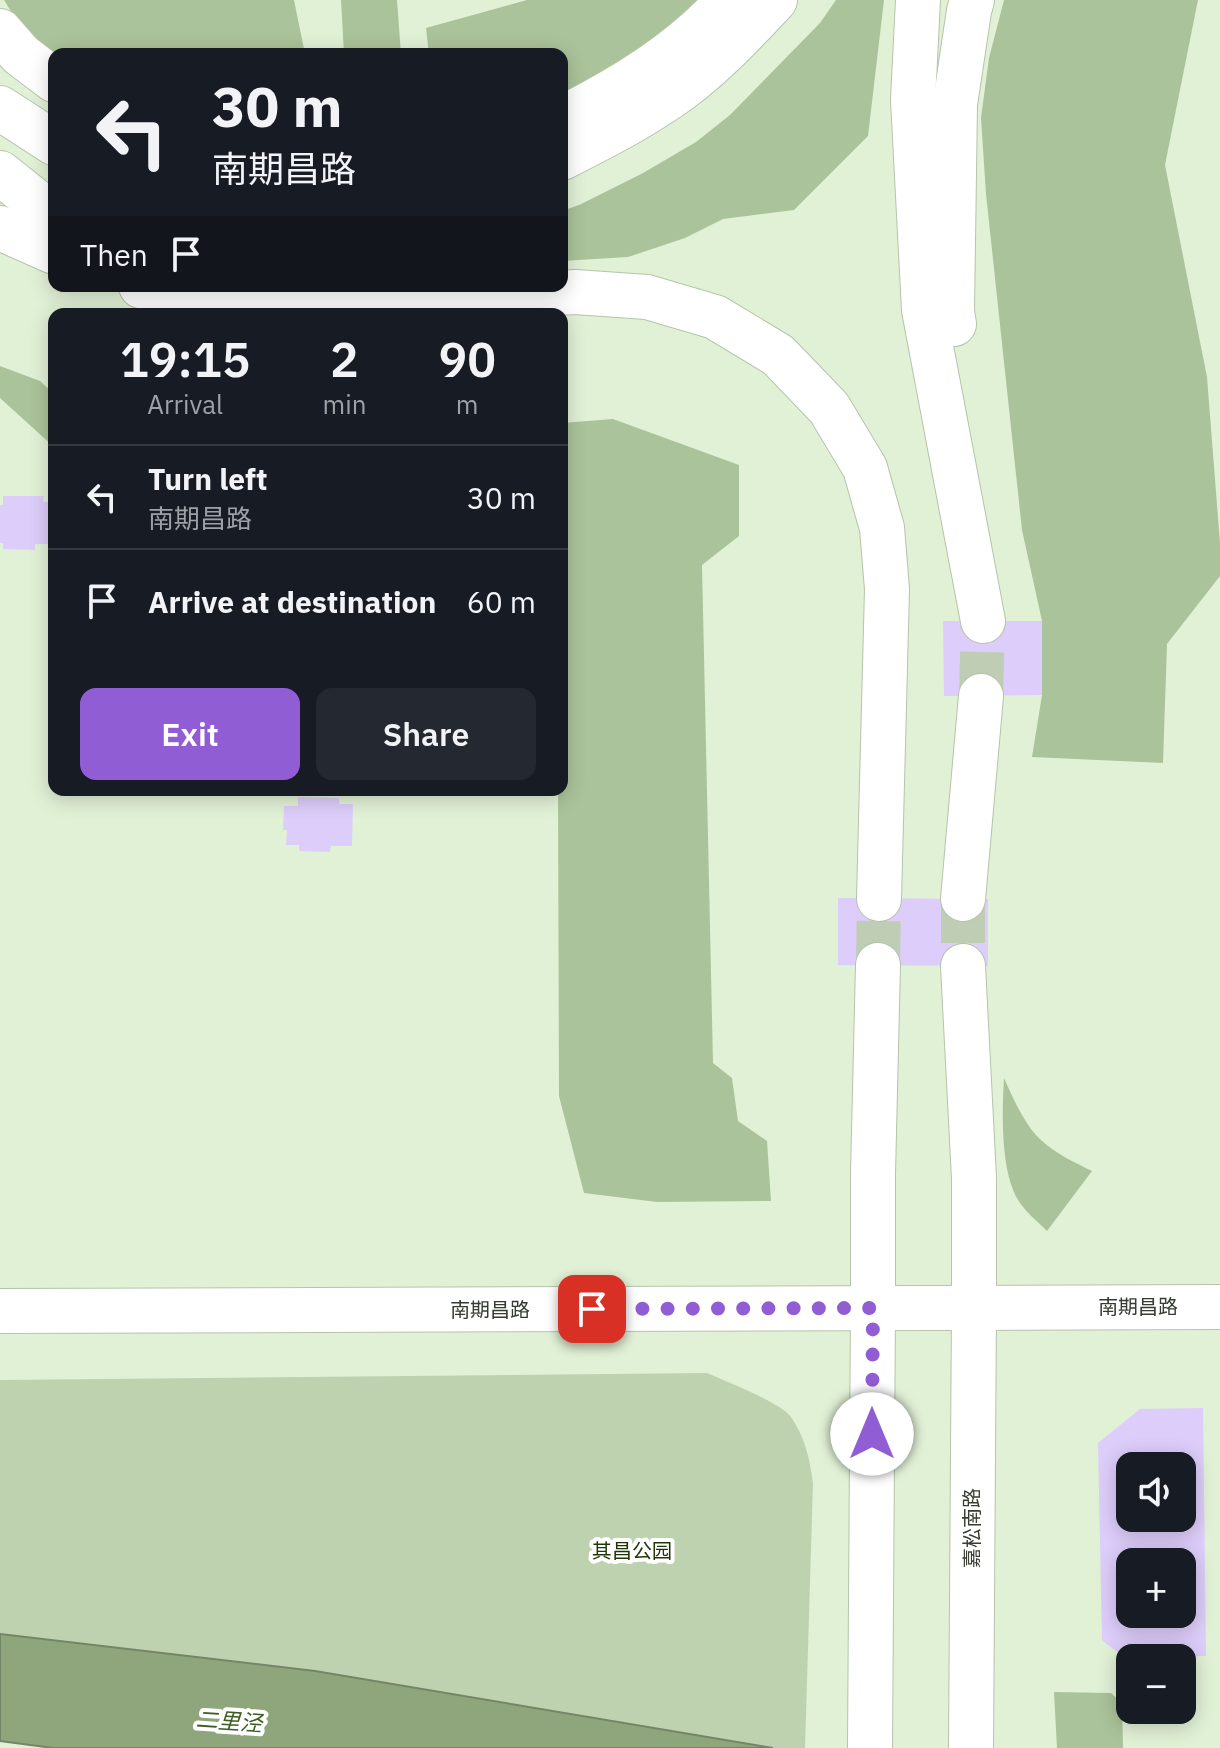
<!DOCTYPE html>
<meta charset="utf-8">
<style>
:root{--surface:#171b24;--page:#242831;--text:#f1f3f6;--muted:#9ea1a6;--line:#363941;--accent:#915dd5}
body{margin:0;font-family:"IBM Plex Sans","Noto Sans SC",sans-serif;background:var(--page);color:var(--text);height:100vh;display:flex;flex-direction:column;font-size:30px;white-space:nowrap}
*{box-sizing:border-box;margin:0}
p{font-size:26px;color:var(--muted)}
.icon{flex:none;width:44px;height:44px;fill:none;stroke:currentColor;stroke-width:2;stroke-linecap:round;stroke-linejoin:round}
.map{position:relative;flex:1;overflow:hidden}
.details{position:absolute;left:48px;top:308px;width:520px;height:488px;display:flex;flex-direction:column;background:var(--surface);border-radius:16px;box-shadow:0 4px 20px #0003}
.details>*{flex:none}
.banner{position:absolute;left:48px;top:48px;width:520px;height:244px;border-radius:16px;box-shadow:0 4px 20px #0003;background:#171b24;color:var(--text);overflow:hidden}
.buttons{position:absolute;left:1116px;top:1452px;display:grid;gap:16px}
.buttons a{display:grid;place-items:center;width:80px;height:80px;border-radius:16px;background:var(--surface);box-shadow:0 4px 20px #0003;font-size:40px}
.pin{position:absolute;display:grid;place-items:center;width:68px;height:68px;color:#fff;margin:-34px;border-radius:16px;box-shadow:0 4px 12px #0006}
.me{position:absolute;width:88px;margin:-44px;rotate:0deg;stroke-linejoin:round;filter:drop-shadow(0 0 6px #0008)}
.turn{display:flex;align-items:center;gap:28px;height:168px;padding:0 32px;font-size:36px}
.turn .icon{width:104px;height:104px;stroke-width:2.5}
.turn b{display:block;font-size:56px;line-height:68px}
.then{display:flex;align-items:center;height:76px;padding:0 32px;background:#0003;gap:16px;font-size:30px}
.eta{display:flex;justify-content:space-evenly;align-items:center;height:136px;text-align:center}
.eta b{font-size:48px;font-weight:600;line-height:56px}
.button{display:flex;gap:16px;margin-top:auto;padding:16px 32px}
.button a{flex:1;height:92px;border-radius:16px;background:var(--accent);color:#fff;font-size:32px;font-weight:600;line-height:92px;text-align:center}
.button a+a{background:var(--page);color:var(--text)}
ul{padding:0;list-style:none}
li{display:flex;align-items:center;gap:24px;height:104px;padding:0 32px;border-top:2px solid var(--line)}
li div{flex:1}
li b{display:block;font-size:30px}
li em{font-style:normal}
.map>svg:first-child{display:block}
</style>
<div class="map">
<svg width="1220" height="1748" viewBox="0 0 1220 1748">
<rect width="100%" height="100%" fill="#e1f1d6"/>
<path fill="#bed2b0" d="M707 1373C725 1381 782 1403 791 1417 805 1437 810 1460 813 1483L805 1748H757L315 1671 0 1634V1380Z"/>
<g fill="#abc39a">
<polygon points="4,0 294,0 305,54 54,54 21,28"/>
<polygon points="341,0 397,0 401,54 344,54"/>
<polygon points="527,0 710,0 562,102 562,54 429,54 426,28"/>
<polygon points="836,0 884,0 868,136 794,210 723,219 685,238 628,257 562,261 562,211 579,205 643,173 696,142 730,115 820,23"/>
<polygon points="1004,0 1198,0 1165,165 1207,377 1220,543 1220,576 1167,644 1163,763 1032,757 1042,695 1042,621 1022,530 986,194 981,118 989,58"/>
<polygon points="0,366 40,381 54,394 54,447 0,398"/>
<polygon points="613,419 739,465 739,536 702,565 713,1063 732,1078 738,1121 767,1141 771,1201 657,1202 584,1193 559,1096 558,790 562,790 562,423"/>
<path d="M1004 1078C1013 1098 1025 1126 1041 1140 1056 1154 1074 1162 1092 1171L1047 1231C1038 1222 1027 1213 1020 1203 1000 1174 1002 1113 1004 1078Z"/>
<polygon points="1054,1692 1111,1693 1122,1703 1123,1748 1057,1748"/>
</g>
<polygon fill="#8fa67d" stroke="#748666" stroke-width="2" points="0,1634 315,1671 773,1748 53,1748 0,1741"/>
<g fill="#ddcdfa" fill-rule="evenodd">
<polygon points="3,496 44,496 43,502 54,502 54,544 35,544 35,550 3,549 3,543 0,543 0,505 3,505"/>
<polygon points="943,621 1042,621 1042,695 944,696"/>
<polygon points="298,797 339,798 339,804 353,804 352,846 331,846 330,852 299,851 299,845 286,845 287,830 283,830 284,806 298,806"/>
<polygon points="838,898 988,899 988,966 838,965"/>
<path d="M1203 1408 1206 1656 1125 1658 1102 1640 1098 1443 1140 1409ZM1130 1466H1182V1518H1130ZM1130 1562H1182V1614H1130Z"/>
</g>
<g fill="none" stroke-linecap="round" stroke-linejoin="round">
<g stroke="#bfcdb5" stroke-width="44" stroke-dasharray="44 22" stroke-linecap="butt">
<polyline points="981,696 983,621"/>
<polyline points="963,899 963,966"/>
<polyline points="878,965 879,899"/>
</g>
<g stroke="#b5c4aa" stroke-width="46">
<g id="major">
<polyline points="0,1311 1220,1307"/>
<polyline points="870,1748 873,1308"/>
<polyline points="971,1748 974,1308"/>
</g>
</g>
<g stroke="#b5c4aa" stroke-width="46">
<g id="highway">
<polyline points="918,0 913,100 924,310 983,621"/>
<polyline points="0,31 21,55 54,80"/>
<polyline points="0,108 54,143"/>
<path d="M562 118C622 88 683 51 728 0"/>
<path d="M562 158C603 137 643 117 680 90 715 64 745 32 775 0"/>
<polyline points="0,173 54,216"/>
<polyline points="0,228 54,252"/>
<polyline points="141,286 181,300 249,307 313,311 375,309 502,296 575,292 647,297 715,317 778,355 829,408 865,468 882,528 887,589 879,899"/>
<polyline points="954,324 952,311 955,104 969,11 972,0"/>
<polyline points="963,899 981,696"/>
<polyline points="963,966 974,1178 974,1308"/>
<polyline points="873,1308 873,1174 878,965"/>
</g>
</g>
<use href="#major" stroke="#fff" stroke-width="44"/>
<use href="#highway" stroke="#fff" stroke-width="44"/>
</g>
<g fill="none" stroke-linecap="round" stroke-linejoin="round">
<polyline stroke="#915dd5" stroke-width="14" stroke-dasharray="0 25.2" points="592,1309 873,1308 872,1434"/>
</g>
<g text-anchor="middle" stroke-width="8" stroke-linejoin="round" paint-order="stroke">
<g font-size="20" fill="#363c32" stroke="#fff">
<text x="1138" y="1314">南期昌路</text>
<text x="490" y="1317">南期昌路</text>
<text transform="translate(972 1528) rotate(-90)" y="7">嘉松南路</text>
</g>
<g font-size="20" fill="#1f3507" stroke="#fff">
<text x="632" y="1558">其昌公园</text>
</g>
<g font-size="22" font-style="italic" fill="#405e23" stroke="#fff">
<text transform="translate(229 1721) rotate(4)" y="8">二里泾</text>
</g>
</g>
</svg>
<div class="buttons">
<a><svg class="icon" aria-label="sound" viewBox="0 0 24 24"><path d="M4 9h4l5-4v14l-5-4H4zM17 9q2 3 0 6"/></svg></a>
<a>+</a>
<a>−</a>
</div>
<div class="pin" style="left:592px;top:1309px;background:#d93025"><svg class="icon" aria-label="arrive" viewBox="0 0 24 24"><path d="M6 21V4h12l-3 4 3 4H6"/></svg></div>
<svg class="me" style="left:872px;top:1434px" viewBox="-20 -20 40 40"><circle r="19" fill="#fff"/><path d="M0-13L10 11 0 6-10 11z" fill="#915dd5"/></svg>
<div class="banner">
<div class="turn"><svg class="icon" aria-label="left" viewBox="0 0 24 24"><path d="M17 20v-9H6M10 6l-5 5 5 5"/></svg><div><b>30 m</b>南期昌路</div></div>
<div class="then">Then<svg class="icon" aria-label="arrive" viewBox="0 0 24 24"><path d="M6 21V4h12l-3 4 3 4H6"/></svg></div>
</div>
<section class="details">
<div class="eta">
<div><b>19:15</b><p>Arrival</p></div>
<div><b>2</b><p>min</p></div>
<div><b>90</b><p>m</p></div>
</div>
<ul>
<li><svg class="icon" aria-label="left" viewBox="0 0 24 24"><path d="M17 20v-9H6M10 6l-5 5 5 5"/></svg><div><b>Turn left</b><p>南期昌路</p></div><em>30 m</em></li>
<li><svg class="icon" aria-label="arrive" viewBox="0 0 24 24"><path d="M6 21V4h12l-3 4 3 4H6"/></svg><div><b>Arrive at destination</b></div><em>60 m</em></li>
</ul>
<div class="button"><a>Exit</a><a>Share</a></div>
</section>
</div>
